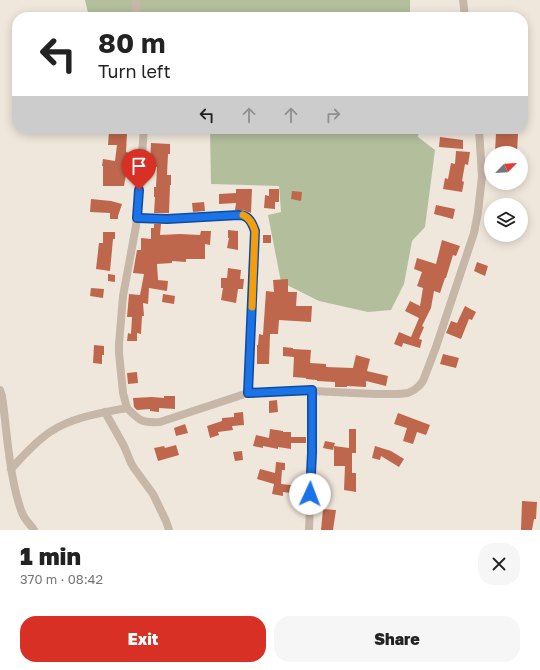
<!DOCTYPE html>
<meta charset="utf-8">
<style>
:root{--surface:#fff;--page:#f6f6f6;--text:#222;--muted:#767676;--accent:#d93025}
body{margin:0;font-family:"Golos Text",sans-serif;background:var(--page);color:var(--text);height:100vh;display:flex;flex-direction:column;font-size:15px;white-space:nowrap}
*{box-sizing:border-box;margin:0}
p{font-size:13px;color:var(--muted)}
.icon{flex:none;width:22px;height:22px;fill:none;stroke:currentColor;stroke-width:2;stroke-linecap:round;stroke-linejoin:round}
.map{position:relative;height:530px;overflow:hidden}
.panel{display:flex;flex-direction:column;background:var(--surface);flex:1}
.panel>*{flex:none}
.guide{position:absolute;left:12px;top:12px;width:516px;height:122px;border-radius:16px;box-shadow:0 2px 10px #0003;background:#fff;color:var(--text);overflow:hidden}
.needle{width:26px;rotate:66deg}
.controls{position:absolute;left:484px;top:146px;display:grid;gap:8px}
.controls a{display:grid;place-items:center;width:44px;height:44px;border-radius:50%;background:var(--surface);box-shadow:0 2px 10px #0003;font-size:20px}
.pin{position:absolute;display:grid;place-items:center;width:34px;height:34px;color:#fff;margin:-41px -17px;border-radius:50% 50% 50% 0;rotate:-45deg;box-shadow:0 0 4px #0007}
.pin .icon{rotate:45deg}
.me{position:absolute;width:44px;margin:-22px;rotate:2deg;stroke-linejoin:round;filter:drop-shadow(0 0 3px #0008)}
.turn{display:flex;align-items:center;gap:14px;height:84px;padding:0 20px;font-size:18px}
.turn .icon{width:52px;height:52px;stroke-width:2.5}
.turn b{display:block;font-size:28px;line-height:34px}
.lanes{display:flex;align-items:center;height:38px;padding:0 20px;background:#0003;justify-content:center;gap:20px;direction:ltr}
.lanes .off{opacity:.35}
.round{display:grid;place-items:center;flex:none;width:42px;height:42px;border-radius:16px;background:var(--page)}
.head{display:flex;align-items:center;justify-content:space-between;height:68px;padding:0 20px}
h1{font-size:24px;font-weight:800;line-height:30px}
.primary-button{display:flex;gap:8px;margin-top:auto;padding:8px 20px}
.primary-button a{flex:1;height:46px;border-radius:16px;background:var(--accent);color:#fff;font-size:16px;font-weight:800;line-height:46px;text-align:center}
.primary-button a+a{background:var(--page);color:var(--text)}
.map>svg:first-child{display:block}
</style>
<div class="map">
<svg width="540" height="530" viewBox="0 0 540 530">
<rect width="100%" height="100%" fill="#f0e7dc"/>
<g fill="#b3be9d">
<polygon points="85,0 410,0 410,17 89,17"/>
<polygon points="210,129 419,129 418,137 435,150 425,227 412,241 404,284 391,310 368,312 319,301 281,282 268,215 281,212 279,186 211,184"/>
</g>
<g fill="#be674d">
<polygon points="109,132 127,133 126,152 130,153 124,186 103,186 103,166 102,166 103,159 115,161 117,145 108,145"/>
<polygon points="496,133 518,134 517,153 495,153"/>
<polygon points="440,137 463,140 463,149 439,147"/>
<polygon points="151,143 170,144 170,154 168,154 167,175 171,175 171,185 170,185 169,213 154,213 155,197 154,197 154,187 156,187 157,167 150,166"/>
<polygon points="456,151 470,152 468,165 465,164 462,181 464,182 462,192 443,189 445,178 448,179 451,163 455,164"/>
<polygon points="236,189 252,189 251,213 243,210 235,210 236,203 219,204 219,194 236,193"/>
<polygon points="269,189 279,189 279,202 275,202 275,209 264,208 265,195 269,196"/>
<polygon points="292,191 302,192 301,201 291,199"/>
<polygon points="91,199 111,201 122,204 118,216 118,219 110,219 110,213 90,212"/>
<polygon points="204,202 205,211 193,212 192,203"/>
<polygon points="436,205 455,209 453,219 434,214"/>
<polygon points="154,224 161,224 160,235 180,234 200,235 201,231 211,231 210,245 205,244 205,259 186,259 186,262 172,261 172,263 157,264 158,280 168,281 167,291 149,288 148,304 143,303 144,316 142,316 141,334 137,333 137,341 127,341 128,333 131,334 132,317 127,317 129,294 140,295 144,274 133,273 137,250 141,250 141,238 151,239 151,228 154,228"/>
<polygon points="228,230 238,231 238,250 227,248 229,238 228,238"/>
<polygon points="103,232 115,232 115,239 113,239 110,271 96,269 99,243 103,243"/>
<rect x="263" y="235" width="8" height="8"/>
<polygon points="442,240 460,246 456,256 453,255 446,278 445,278 440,293 434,291 431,308 422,326 424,327 419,339 422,340 420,348 403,343 402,347 394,344 399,332 411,337 419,318 405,311 410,301 420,306 423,288 417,286 422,272 414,269 417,258 436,264"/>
<polygon points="477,262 488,266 485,276 474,271"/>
<polygon points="228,268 241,270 240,279 244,279 243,289 238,289 236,303 221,300 223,288 221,288 221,278 227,278"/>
<polygon points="108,274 115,275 115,282 108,281"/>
<polygon points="288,279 288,292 297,292 296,306 312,306 311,322 279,320 278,334 270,334 269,364 257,364 257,345 258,345 259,334 263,335 266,291 274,292 273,280"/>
<polygon points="91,288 104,289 103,298 90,296"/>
<polygon points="163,294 175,296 174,304 162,302"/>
<polygon points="465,306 476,312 472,320 469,319 461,339 446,333 451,321 457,323"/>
<polygon points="94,345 104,346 104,355 102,355 102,364 93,363"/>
<polygon points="283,347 293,348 293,349 311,350 310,363 326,364 326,367 353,368 356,355 370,359 367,371 388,376 386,386 366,381 366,387 347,386 347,387 335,387 335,382 317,381 317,380 306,379 306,378 293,377 294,357 283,356"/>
<polygon points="443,354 459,358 456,368 440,364"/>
<polygon points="137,372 138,383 128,384 127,373"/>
<polygon points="164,396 175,396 175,409 159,408 159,412 150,411 150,409 137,410 134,407 133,398 152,397 164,398"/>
<polygon points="277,400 278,412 269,413 269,401"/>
<polygon points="243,412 244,425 232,426 233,430 218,432 219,435 210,438 207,426 222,421 222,418 234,417 234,413"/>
<polygon points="398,413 430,425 426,435 417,432 413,444 403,441 407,428 394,424"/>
<polygon points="185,424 188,433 176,436 174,428"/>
<polygon points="270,429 283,431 283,432 291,432 291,437 306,437 306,443 291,443 291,449 278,447 278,449 263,446 263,448 253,446 256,435 269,438"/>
<polygon points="349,429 356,429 356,453 352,453 352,473 356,473 356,492 344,490 345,466 334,466 334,446 333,450 323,448 325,441 335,443 334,446 349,448"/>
<polygon points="176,445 179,455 158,461 154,448 164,446 165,448"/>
<polygon points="375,446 391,451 404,459 399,467 381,456 380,460 372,458"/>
<polygon points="242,451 243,460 235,461 233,452"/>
<polygon points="276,462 285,463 285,470 282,470 281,484 301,486 300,494 283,492 283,496 272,494 274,484 257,479 260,469 275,473"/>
<polygon points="522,501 537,502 536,519 534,519 532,530 521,530"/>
<polygon points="323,509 336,510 333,530 321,530"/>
</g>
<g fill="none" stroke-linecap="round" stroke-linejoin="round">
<g stroke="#c7b7a9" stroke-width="8">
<polyline points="136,0 137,17"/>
<polyline points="463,0 465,17"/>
<path d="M137 217 167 219 239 215C248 216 252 223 255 231L248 393"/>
<path d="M0 390 2 396C7 430 8 464 17 497 19 503 20 509 23 515 26 521 31 525 34 530"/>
<polyline points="127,408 123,393 119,353 119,344 123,296 136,226 144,129"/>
<polyline points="105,412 124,446 131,463 134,468 153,494 166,521 169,530"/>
<path d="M11 469C23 456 35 442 50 432 72 417 101 413 127 408 140 421 141 423 160 422L248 393 312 391 375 394H398L408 393 414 390 419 386 423 381 436 347 474 233 478 212 482 176 479 129"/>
<polyline points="309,530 312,453 312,391"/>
</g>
</g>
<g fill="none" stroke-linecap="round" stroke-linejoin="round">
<g stroke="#114b97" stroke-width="10">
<path id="route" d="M139 190 137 218 167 219 239 215C249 215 252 223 255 231L248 393 312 390V453L310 494"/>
</g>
<use href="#route" stroke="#1a73e8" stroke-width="7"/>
<path stroke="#f59e0b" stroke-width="7" d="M243 215C250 218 253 224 255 231L252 307"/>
</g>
</svg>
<div class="controls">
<a><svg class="needle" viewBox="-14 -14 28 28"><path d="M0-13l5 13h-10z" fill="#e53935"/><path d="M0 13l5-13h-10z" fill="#767676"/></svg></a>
<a><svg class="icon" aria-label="layers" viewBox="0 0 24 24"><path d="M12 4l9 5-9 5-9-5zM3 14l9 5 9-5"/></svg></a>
</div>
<div class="pin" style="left:139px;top:190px;background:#d93025"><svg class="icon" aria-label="arrive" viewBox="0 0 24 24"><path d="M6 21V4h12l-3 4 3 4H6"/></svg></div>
<svg class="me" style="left:310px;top:494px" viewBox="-20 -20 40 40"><circle r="19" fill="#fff"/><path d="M0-13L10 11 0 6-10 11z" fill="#1a73e8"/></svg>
<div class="guide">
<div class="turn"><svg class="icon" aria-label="left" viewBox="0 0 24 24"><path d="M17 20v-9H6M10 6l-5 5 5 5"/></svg><div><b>80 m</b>Turn left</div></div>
<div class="lanes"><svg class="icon" aria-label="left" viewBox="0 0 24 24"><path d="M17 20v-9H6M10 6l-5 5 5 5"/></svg><svg class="icon off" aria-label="ahead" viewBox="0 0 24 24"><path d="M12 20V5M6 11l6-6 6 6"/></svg><svg class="icon off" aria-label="ahead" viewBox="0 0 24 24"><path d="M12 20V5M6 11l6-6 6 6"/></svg><svg class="icon off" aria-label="right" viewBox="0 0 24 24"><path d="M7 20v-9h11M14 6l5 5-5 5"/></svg></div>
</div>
</div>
<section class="panel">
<div class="head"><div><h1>1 min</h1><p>370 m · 08:42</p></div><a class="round"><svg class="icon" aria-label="close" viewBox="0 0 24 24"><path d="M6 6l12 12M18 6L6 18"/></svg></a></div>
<div class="primary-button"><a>Exit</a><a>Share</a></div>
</section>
